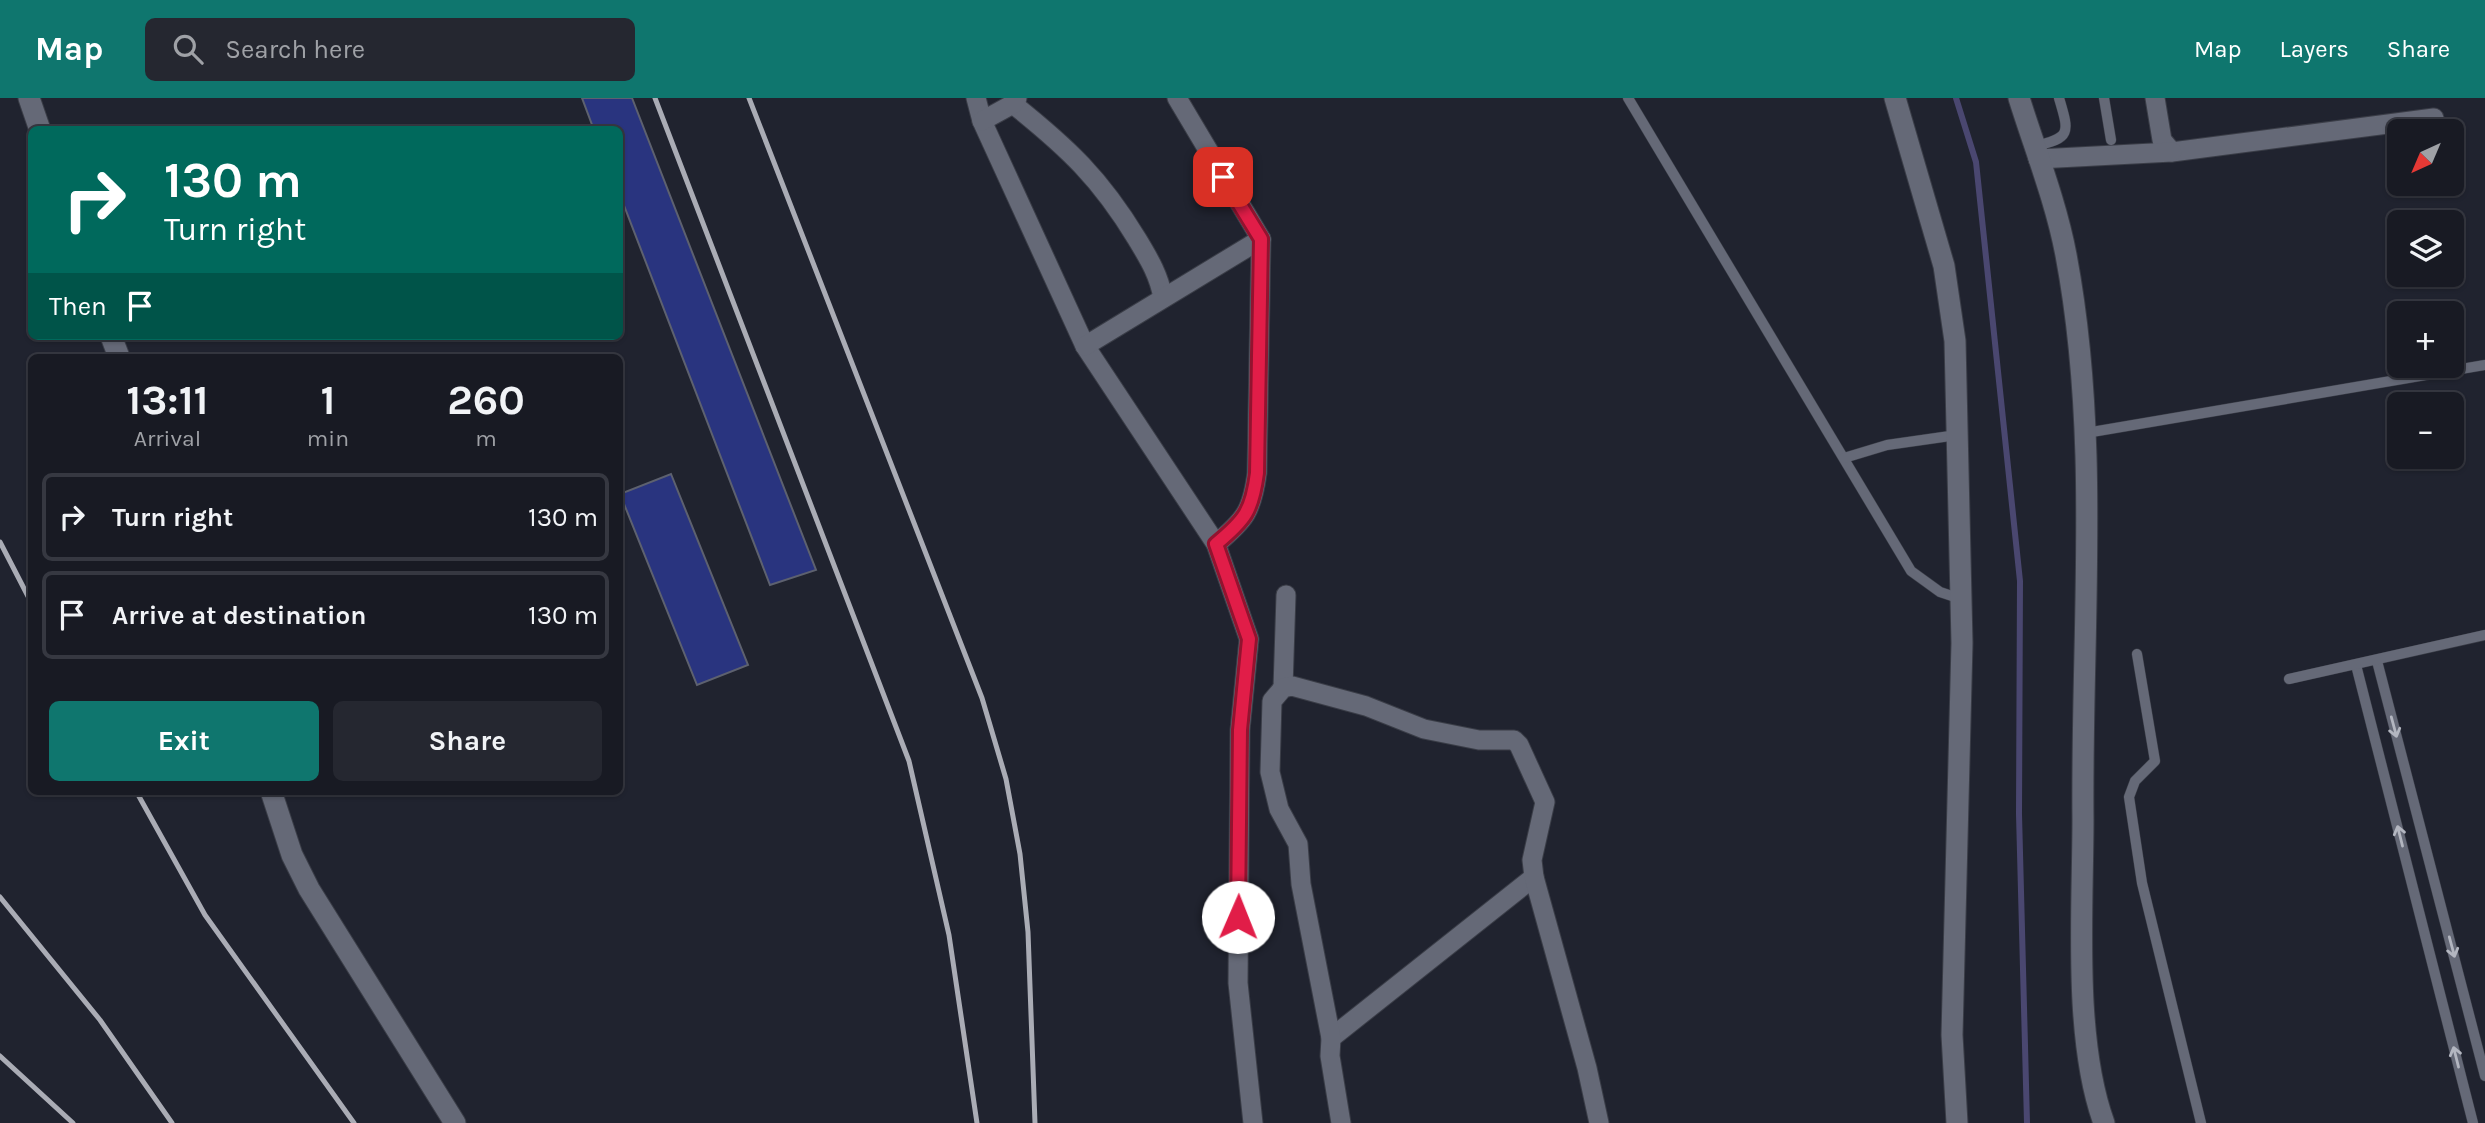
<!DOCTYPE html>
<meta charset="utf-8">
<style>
:root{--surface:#181a23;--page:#252730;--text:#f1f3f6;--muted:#9fa1a6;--line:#363841;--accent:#0f766e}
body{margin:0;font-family:Karla,sans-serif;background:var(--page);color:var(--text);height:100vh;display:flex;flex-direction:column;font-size:26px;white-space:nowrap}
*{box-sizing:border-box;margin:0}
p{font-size:23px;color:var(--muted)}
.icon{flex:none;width:38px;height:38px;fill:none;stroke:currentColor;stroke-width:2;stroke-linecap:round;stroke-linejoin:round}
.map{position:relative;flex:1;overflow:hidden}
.drawer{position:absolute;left:28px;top:256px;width:595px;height:441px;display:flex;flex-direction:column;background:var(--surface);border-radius:10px;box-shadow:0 2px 5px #0004,0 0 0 2px var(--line)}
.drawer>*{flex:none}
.top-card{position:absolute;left:28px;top:28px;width:595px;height:214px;border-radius:10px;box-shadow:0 2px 5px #0004,0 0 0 2px var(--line);background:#00695c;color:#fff;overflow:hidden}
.needle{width:46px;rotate:224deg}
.fabs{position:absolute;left:2387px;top:21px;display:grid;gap:14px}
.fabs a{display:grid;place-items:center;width:77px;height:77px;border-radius:10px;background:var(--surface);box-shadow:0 2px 5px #0004,0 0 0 2px var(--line);font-size:35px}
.pin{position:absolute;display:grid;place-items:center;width:60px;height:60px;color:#fff;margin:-30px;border-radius:14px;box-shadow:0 4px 10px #0006}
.me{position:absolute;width:77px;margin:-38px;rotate:1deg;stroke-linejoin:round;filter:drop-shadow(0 0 5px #0008)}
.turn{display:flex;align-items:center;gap:24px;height:147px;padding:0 21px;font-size:32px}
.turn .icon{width:91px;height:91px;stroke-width:2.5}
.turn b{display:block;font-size:49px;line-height:60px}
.then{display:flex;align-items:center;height:66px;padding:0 21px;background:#0003;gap:14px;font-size:26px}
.eta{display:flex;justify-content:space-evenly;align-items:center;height:119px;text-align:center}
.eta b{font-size:42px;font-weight:700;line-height:49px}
.cta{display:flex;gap:14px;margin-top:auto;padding:14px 21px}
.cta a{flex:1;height:80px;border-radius:10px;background:var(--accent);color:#fff;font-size:28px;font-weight:700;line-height:80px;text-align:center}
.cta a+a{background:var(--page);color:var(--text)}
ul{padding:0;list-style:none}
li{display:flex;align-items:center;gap:21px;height:88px;margin:0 14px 10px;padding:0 7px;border:4px solid var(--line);border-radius:10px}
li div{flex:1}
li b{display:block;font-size:26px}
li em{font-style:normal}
header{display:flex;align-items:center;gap:42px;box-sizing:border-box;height:98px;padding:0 35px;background:var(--accent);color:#fff}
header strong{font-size:33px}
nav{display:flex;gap:38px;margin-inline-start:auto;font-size:24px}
.search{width:490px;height:63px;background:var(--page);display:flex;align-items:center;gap:18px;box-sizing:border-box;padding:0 24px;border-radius:10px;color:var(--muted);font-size:26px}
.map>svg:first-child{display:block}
</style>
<header>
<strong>Map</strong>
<div class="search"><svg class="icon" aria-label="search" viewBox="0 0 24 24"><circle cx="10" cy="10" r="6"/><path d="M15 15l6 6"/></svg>Search here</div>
<nav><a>Map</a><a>Layers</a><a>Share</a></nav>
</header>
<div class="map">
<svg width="2485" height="1025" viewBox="0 0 2485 1025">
<rect width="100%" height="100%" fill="#20232f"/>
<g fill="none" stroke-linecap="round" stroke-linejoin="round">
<polyline stroke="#4a4770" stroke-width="6" points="1956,0 1976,64 2020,483 2019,716 2027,1025"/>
</g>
<g fill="#29347f" stroke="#5d616f" stroke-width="2">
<polygon points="582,0 632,0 816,472 770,487 620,97 620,32 594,32"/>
<polygon points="671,376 748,567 697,587 620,396"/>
</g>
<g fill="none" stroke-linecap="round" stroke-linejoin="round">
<g stroke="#3a3d47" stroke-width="11">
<g id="service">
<polyline points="1628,0 1911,473 1940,494 1961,501"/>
<polyline points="2104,0 2111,42"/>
<path d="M2035 48C2072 40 2069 34 2059 0"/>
<polyline points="2086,335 2485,267"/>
<polyline points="1844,360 1887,347 1957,337"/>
<polyline points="2137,556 2155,663 2135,683 2129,699 2142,785 2201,1025"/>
<polyline points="2377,563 2485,978"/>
<polyline points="2356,567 2473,1025"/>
<polyline points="2289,581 2485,537"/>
</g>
</g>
<g stroke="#3a3d47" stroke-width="21">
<g id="minor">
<polyline points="976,0 982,23 1085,248 1216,446 1249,541 1240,632 1238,885 1253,1025"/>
<path d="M1177 0 1261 141 1257 375C1252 413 1245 422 1216 446"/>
<polyline points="2155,0 2162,42 2172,54 2434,20"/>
<path d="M1013 6C1068 50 1100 80 1137 141 1149 161 1159 177 1163 200"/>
<polyline points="982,23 1013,6 1017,0"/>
<polyline points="2038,61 2172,54"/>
<polyline points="1085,248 1261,141"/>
<polyline points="1283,590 1286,497"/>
<polyline points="1331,940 1534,779"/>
<polyline points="1341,1025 1330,958 1331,940 1301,786 1298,746 1279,711 1270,674 1272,603 1283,590 1292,588 1366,608 1424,631 1479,642 1514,642 1519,647 1545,704 1532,762 1534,779 1587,970 1599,1025"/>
</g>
</g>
<g stroke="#3a3d47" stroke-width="23">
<g id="tertiary">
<polyline points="29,0 40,32"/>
<polyline points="1895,0 1944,168 1955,243 1962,545 1952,937 1957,1025"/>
<path d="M2019 0C2035 51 2056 104 2066 157 2101 342 2081 534 2083 721 2083 812 2073 940 2104 1025"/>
<polyline points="111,238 119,259"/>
<polyline points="271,693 292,757 309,791 455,1025"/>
</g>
</g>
<use href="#service" stroke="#656977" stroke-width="10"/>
<use href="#minor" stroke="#656977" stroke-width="19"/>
<use href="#tertiary" stroke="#656977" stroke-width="21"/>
<g stroke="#aaacb5" stroke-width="5">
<polyline points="655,0 909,663 949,837 977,1025"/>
<polyline points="749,0 982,600 1006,681 1020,756 1028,834 1035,1025"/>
<polyline points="0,444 32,506"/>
<polyline points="136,693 205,817 354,1025"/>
<polyline points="0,799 100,922 172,1025"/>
<polyline points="0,958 73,1025"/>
</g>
</g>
<defs><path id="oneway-shaft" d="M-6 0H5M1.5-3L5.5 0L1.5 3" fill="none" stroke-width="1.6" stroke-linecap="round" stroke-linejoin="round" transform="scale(1.75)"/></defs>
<g stroke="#b3b6c0">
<use href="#oneway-shaft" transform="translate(2394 629) rotate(75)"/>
<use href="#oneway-shaft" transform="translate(2400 738) rotate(-104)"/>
<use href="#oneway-shaft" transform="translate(2452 849) rotate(75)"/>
<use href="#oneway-shaft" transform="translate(2456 959) rotate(-104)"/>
</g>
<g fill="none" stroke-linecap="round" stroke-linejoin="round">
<g stroke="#92132f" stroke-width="18">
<path id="route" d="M1223 79 1261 141 1257 375C1252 413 1245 422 1216 446L1249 541 1240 632 1238 819"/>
</g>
<use href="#route" stroke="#e11d48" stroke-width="12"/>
</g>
</svg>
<div class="fabs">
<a><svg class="needle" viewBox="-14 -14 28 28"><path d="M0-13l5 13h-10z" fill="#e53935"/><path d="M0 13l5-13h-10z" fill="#9fa1a6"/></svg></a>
<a><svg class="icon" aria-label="layers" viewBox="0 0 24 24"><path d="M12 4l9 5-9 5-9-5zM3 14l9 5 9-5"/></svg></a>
<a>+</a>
<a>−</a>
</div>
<div class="pin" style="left:1223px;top:79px;background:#d93025"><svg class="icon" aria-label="arrive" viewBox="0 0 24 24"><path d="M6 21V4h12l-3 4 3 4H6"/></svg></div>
<svg class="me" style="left:1238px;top:819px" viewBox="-20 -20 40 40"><circle r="19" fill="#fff"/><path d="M0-13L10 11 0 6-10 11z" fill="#e11d48"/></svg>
<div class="top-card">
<div class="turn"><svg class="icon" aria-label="right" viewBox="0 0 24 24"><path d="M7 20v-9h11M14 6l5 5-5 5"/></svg><div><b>130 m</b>Turn right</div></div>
<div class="then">Then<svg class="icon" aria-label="arrive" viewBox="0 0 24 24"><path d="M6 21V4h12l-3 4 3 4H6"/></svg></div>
</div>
<section class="drawer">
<div class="eta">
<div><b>13:11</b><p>Arrival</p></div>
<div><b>1</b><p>min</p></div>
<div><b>260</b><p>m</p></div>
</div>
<ul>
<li><svg class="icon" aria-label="right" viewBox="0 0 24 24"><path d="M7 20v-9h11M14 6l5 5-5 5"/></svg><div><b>Turn right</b></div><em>130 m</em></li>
<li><svg class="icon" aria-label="arrive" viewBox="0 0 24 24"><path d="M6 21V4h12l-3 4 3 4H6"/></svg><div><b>Arrive at destination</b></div><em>130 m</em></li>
</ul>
<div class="cta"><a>Exit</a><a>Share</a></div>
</section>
</div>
